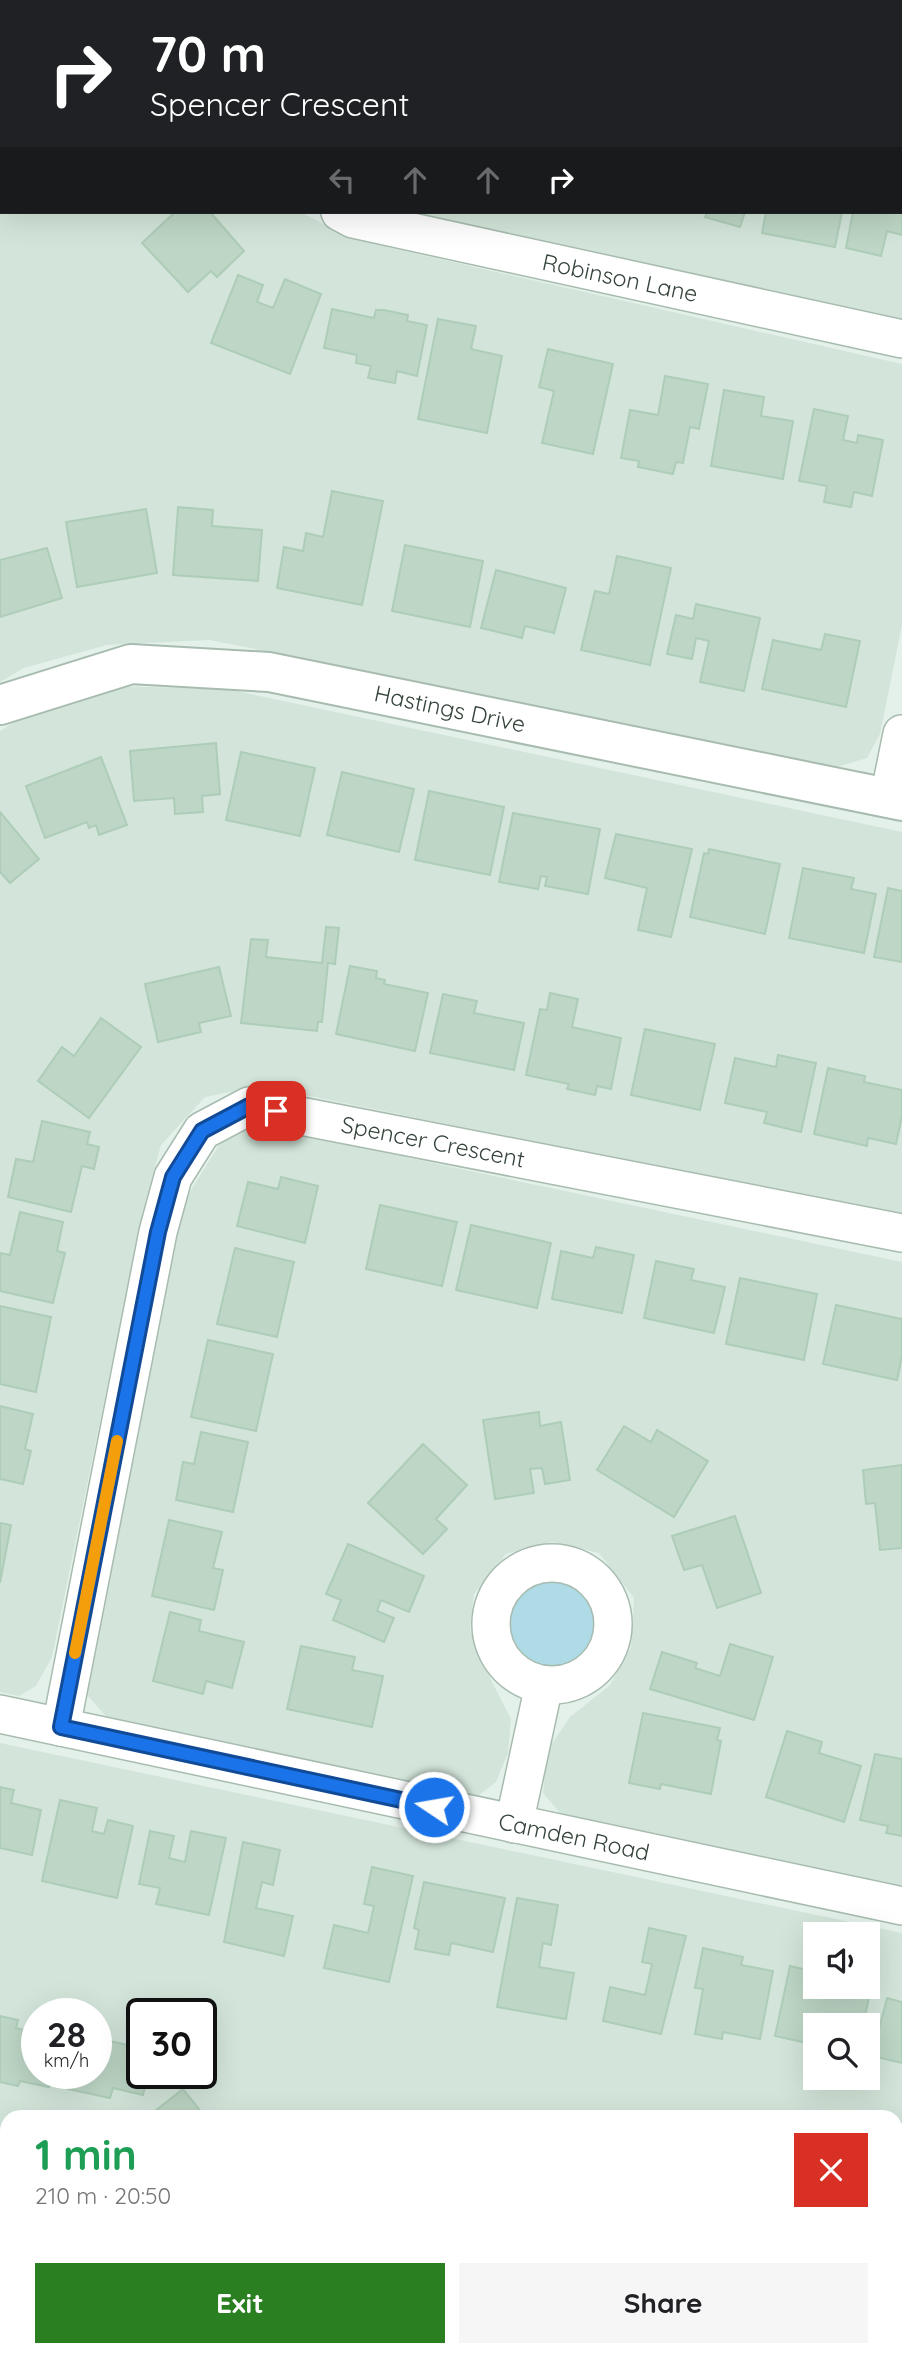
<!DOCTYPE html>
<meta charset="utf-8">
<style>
:root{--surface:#fff;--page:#f6f6f6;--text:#202124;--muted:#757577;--accent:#2a7f20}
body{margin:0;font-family:Quicksand,sans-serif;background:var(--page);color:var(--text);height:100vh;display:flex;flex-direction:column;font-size:26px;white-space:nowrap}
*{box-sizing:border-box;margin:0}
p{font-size:23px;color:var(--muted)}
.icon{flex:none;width:38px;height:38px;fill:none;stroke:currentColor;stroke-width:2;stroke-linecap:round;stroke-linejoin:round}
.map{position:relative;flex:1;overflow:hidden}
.side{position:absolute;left:0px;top:2110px;width:903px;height:247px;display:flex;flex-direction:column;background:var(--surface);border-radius:21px 21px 0 0;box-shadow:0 7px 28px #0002}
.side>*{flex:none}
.banner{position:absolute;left:0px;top:0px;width:903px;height:214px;box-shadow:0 7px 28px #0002;background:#202124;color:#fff;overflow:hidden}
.buttons{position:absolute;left:803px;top:1922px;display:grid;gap:14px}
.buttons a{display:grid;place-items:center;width:77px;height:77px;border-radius:0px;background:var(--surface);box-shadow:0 7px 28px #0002;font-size:35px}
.speed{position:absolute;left:21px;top:1998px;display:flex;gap:14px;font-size:35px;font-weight:700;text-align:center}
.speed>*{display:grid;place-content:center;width:91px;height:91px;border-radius:50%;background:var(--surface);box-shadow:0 7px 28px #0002;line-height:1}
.speed small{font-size:18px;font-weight:400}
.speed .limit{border:4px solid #111;border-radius:10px;background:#fff;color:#111}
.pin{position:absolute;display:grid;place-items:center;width:60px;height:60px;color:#fff;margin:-30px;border-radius:14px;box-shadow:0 4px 10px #0006}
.me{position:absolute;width:77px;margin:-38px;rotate:282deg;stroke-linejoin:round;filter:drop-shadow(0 0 5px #0008)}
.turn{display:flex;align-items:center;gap:24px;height:147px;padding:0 35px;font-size:32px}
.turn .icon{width:91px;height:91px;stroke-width:2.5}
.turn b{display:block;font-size:49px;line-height:60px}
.lanes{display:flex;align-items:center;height:66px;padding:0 35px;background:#0003;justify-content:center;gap:35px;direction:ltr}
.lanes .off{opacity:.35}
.round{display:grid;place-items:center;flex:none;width:74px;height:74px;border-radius:0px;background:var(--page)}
.head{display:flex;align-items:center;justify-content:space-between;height:119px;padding:0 35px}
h1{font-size:42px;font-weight:700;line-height:52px;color:#1e9e55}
.cta{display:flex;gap:14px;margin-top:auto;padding:14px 35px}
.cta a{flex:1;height:80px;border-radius:0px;background:var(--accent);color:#fff;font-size:28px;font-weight:700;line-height:80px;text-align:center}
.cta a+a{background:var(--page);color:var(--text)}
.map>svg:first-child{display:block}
</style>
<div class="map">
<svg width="902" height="2356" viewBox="0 0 902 2356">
<rect width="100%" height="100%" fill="#e4f1ea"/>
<g fill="#d3e5da" fill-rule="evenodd">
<polygon points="0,0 269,0 2,2 2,212 300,212 356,240 902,364 902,625 880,734 867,758 837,767 210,640 107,645 24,668 0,682"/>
<polygon points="308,0 902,0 902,325 398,212 901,212 901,2"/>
<polygon points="122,686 232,690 902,832 902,1217 261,1086 205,1097 161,1145 143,1211 52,1657 36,1686 19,1696 0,1692 0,731 33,711"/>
<polygon points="257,1126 902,1262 902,1886 562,1815 543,1793 547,1751 570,1717 610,1685 631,1647 634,1598 599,1553 552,1542 506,1554 474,1594 470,1630 491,1680 511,1719 508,1753 496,1782 475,1798 113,1724 87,1695 85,1676 181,1206 224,1137"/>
<path d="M0 1743 902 1933V2333L896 2332V2118H7V2143L0 2142ZM816 1934H868V1986H816ZM37 2014H96V2074H37ZM142 2014H201V2074H142ZM816 2025H868V2077H816Z"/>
<polygon points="0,2196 7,2197 7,2350 101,2350 100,2356 0,2356"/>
<polygon points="146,2350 534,2350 531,2356 145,2356"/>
<polygon points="589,2350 761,2350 787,2356 584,2356"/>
</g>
<circle fill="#aedbe5" cx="553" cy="1623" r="43"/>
<g fill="#bdd6c5" stroke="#aecdb8" stroke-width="2">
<polygon points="902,185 902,235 887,231 881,256 846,248 853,212 901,212"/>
<polygon points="175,212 210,212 244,251 217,277 211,271 188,292 142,243"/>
<polygon points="707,212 745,212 740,227 705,217"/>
<polygon points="766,212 842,212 835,247 762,233"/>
<polygon points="238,275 263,285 257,302 273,308 285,279 321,294 290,374 211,343"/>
<polygon points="332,309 374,318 376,310 384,310 408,315 407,321 427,325 417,376 397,371 395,383 368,378 371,366 356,363 357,355 324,348"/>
<polygon points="438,319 476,326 471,349 502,356 487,433 418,419"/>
<polygon points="548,349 613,364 593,454 542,443 554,391 539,387"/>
<polygon points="665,376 708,384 699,429 690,427 683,463 676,462 673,474 638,467 639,461 621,458 630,410 658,415"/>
<polygon points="724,390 764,397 761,416 793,421 783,479 711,466"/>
<polygon points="814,409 848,416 843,440 857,443 858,435 883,440 872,496 854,492 851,507 824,502 827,486 799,481"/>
<polygon points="332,491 383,501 362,605 277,588 284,547 303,551 306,533 323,537"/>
<polygon points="178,507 213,510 212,526 262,530 258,581 173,575"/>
<polygon points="146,509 157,573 77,587 66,522"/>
<polygon points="405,545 483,561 470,627 392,611"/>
<polygon points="47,548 62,598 0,617 0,560"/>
<polygon points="617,556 671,568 650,665 581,650 595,591 609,594"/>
<polygon points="496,570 566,588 554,633 525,626 522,638 481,628"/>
<polygon points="696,604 760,618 744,691 700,682 709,641 696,638 692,659 667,654 676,615 693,619"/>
<polygon points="825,634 860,641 846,707 762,689 773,640 821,650"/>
<polygon points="216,743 220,794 202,796 203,812 175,814 174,798 134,801 130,751"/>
<polygon points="241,752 315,768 300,836 226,820"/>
<polygon points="101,757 127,825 99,835 96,825 89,828 87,822 45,838 26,786"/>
<polygon points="342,772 414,789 399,852 327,835"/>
<polygon points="429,791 504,807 490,875 415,860"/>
<polygon points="0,812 39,859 10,883 0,872"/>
<polygon points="513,813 600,829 588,894 545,886 547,877 541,876 538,889 499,882"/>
<polygon points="616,834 692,849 671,937 638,930 647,888 605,878"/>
<polygon points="709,849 780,864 765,934 690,917 704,853 708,854"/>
<polygon points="803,868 854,878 851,889 876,894 864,953 789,938"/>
<polygon points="888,888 902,891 902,962 874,957"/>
<polygon points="326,927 339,928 335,964 328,963 322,1022 318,1022 317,1031 241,1023 251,939 268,940 266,957 322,963"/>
<polygon points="350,966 377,971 376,978 385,980 384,984 428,993 415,1051 336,1034"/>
<polygon points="219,967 231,1016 199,1023 201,1032 158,1042 145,984"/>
<polygon points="550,993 578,999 572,1027 621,1038 611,1089 597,1086 595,1095 567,1089 569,1084 526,1075 540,1009 547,1010"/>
<polygon points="443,994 477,1001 474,1013 524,1023 514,1070 430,1053"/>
<polygon points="101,1018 141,1047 89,1118 38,1081 62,1047 74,1056"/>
<polygon points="645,1029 715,1044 700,1110 631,1095"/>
<polygon points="778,1055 816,1063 801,1132 764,1123 767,1112 725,1103 735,1058 776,1067"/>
<polygon points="828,1068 865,1076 864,1082 902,1090 902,1116 896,1144 868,1138 867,1146 814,1134"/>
<polygon points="42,1121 90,1132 87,1144 99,1147 94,1169 82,1166 71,1212 8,1197 16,1159 33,1162"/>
<polygon points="281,1177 318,1186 305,1243 237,1226 248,1182 278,1189"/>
<polygon points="380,1205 457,1222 442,1286 366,1269"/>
<polygon points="20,1212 63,1222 57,1251 65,1253 53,1303 0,1291 0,1253 10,1255"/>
<polygon points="471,1225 551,1243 537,1308 456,1290"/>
<polygon points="596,1247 634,1255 622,1313 552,1299 561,1251 593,1258"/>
<polygon points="235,1248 294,1262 277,1337 217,1324"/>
<polygon points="656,1261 694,1269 691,1280 725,1287 714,1333 644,1318"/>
<polygon points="740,1278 817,1294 804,1360 726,1344"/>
<polygon points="836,1305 902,1319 902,1356 897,1380 823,1364"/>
<polygon points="0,1306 51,1317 36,1392 0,1384"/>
<polygon points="208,1340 273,1354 256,1431 191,1417"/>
<polygon points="0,1406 33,1414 25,1449 31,1451 23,1484 0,1479"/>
<polygon points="539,1412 540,1426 561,1422 570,1480 545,1484 542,1468 530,1469 534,1493 495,1499 483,1420"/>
<polygon points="624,1426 651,1442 657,1430 708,1461 674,1517 597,1470"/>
<polygon points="201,1432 248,1442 233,1512 176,1500 183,1462 194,1464"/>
<polygon points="423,1444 467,1485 436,1519 447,1529 423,1554 368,1503"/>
<polygon points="902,1465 902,1548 880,1550 875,1503 866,1504 863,1470"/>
<polygon points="735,1516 761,1593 717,1608 702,1565 684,1570 672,1536"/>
<polygon points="169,1520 222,1532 213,1568 223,1570 214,1610 152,1596"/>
<polygon points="0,1523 11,1525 0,1583"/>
<polygon points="348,1544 424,1576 409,1612 381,1600 377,1611 394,1618 384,1642 333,1620 341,1600 326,1594"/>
<polygon points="170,1612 201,1620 199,1631 244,1642 232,1688 206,1681 203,1694 153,1681"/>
<polygon points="730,1644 773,1657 754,1720 650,1689 662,1652 697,1663 695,1668 720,1676"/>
<polygon points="301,1646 355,1657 352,1670 383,1676 372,1727 287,1709"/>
<polygon points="643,1713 720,1728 717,1740 721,1741 711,1794 661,1784 660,1789 629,1783"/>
<polygon points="787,1731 822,1742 819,1753 861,1766 844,1822 766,1797"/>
<polygon points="875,1754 902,1759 902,1836 886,1833 888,1826 860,1820"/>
<polygon points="0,1787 14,1790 11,1803 41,1810 32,1855 0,1848"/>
<polygon points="60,1800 97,1808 92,1831 104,1834 108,1820 133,1826 117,1898 42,1881"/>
<polygon points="150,1831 174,1836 169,1858 185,1862 191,1831 226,1838 209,1915 156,1904 160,1888 139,1884"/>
<polygon points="243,1842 280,1850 273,1885 262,1882 256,1908 293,1916 284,1956 224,1942"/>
<polygon points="372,1867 413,1876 389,1982 324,1968 334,1925 368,1933 374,1906 364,1904"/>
<polygon points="424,1882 505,1898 493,1952 451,1943 449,1955 415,1949 419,1930 414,1928"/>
<polygon points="517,1898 558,1905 551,1945 543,1943 539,1967 574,1973 566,2019 497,2007"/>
<polygon points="649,1928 686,1936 661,2034 603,2021 610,1987 645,1995 652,1964 642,1962"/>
<polygon points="703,1948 743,1957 741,1965 773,1971 760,2039 723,2032 722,2039 695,2034 703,1989 695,1988"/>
<polygon points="790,1966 816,1972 816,1986 872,1984 863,2025 816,2025 816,2045 775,2036"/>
<polygon points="887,1998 902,2002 902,2063 872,2056"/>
<polygon points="0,2016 18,2020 16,2028 37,2033 37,2074 52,2074 49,2087 20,2081 18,2086 0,2082"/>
<polygon points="96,2038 142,2048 142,2074 148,2074 143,2095 113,2088 110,2098 68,2089 72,2074 96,2074"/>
<polygon points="183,2089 206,2118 152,2118 150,2115"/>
<polygon points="896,2213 902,2214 902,2270 896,2269"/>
<rect x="0" y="2249" width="7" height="68"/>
<polygon points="0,2327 7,2328 7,2350 41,2350 41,2356 0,2356"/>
<rect x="213" y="2350" width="65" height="6"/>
<polygon points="395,2350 440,2350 439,2356 395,2356"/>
</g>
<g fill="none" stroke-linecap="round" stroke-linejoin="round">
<g stroke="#a7bcaf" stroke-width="40">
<g id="minor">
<polyline points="288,2 288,0"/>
<polyline points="340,212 353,219 902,339"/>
<polyline points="889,798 902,734"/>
<circle cx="552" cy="1624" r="61"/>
<polyline points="0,1714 902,1906"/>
<polyline points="61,1727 158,1232 173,1177 202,1131 249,1106 902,1233"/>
<polyline points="514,1824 544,1685"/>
<polyline points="0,2165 7,2166"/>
<polyline points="864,2350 890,2356"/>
<polyline points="123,2356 123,2350"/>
<polyline points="553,2356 556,2350"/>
</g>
</g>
<g stroke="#a7bcaf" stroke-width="42">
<polyline id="tertiary" points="0,705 131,664 269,672 902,801"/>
</g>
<use href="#minor" stroke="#fff" stroke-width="37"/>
<use href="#tertiary" stroke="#fff" stroke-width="38"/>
</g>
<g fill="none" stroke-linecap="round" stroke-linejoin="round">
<g stroke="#114b97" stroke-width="18">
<polyline id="route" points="276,1111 249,1106 202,1131 173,1177 158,1232 61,1727 434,1807"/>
</g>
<use href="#route" stroke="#1a73e8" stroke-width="12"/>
<polyline stroke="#f59e0b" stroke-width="12" points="75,1653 117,1441"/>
</g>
<g text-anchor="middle" stroke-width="6" stroke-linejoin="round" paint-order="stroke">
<g font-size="23" fill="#344339" stroke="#fff">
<text transform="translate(620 278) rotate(12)" y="8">Robinson Lane</text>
<text transform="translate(450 709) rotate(12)" y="8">Hastings Drive</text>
<text transform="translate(433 1142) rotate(11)" y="8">Spencer Crescent</text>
<text transform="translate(574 1837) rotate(12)" y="8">Camden Road</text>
</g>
</g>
</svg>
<div class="buttons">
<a><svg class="icon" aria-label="sound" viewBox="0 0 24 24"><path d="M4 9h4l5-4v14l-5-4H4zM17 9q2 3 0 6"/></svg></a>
<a><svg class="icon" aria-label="search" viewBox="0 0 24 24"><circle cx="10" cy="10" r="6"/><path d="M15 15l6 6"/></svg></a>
</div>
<div class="speed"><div>28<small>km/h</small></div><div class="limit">30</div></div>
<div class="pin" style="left:276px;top:1111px;background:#d93025"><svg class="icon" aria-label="arrive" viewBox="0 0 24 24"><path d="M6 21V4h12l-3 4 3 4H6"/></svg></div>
<svg class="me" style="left:434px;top:1807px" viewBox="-20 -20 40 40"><circle r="17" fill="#1a73e8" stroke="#fff" stroke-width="3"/><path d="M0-11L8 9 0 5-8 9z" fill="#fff"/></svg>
<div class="banner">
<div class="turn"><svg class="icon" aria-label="right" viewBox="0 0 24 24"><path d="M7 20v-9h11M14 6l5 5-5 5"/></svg><div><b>70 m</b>Spencer Crescent</div></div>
<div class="lanes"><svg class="icon off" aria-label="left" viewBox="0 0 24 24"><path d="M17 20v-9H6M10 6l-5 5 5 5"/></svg><svg class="icon off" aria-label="ahead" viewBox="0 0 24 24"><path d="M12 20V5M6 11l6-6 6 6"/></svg><svg class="icon off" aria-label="ahead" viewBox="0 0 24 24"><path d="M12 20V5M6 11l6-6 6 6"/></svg><svg class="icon" aria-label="right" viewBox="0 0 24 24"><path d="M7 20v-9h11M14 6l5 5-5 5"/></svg></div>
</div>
<section class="side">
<div class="head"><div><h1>1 min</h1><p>210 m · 20:50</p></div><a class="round" style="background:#d93025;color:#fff"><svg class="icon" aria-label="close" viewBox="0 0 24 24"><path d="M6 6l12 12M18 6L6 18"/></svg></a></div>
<div class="cta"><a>Exit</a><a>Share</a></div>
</section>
</div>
